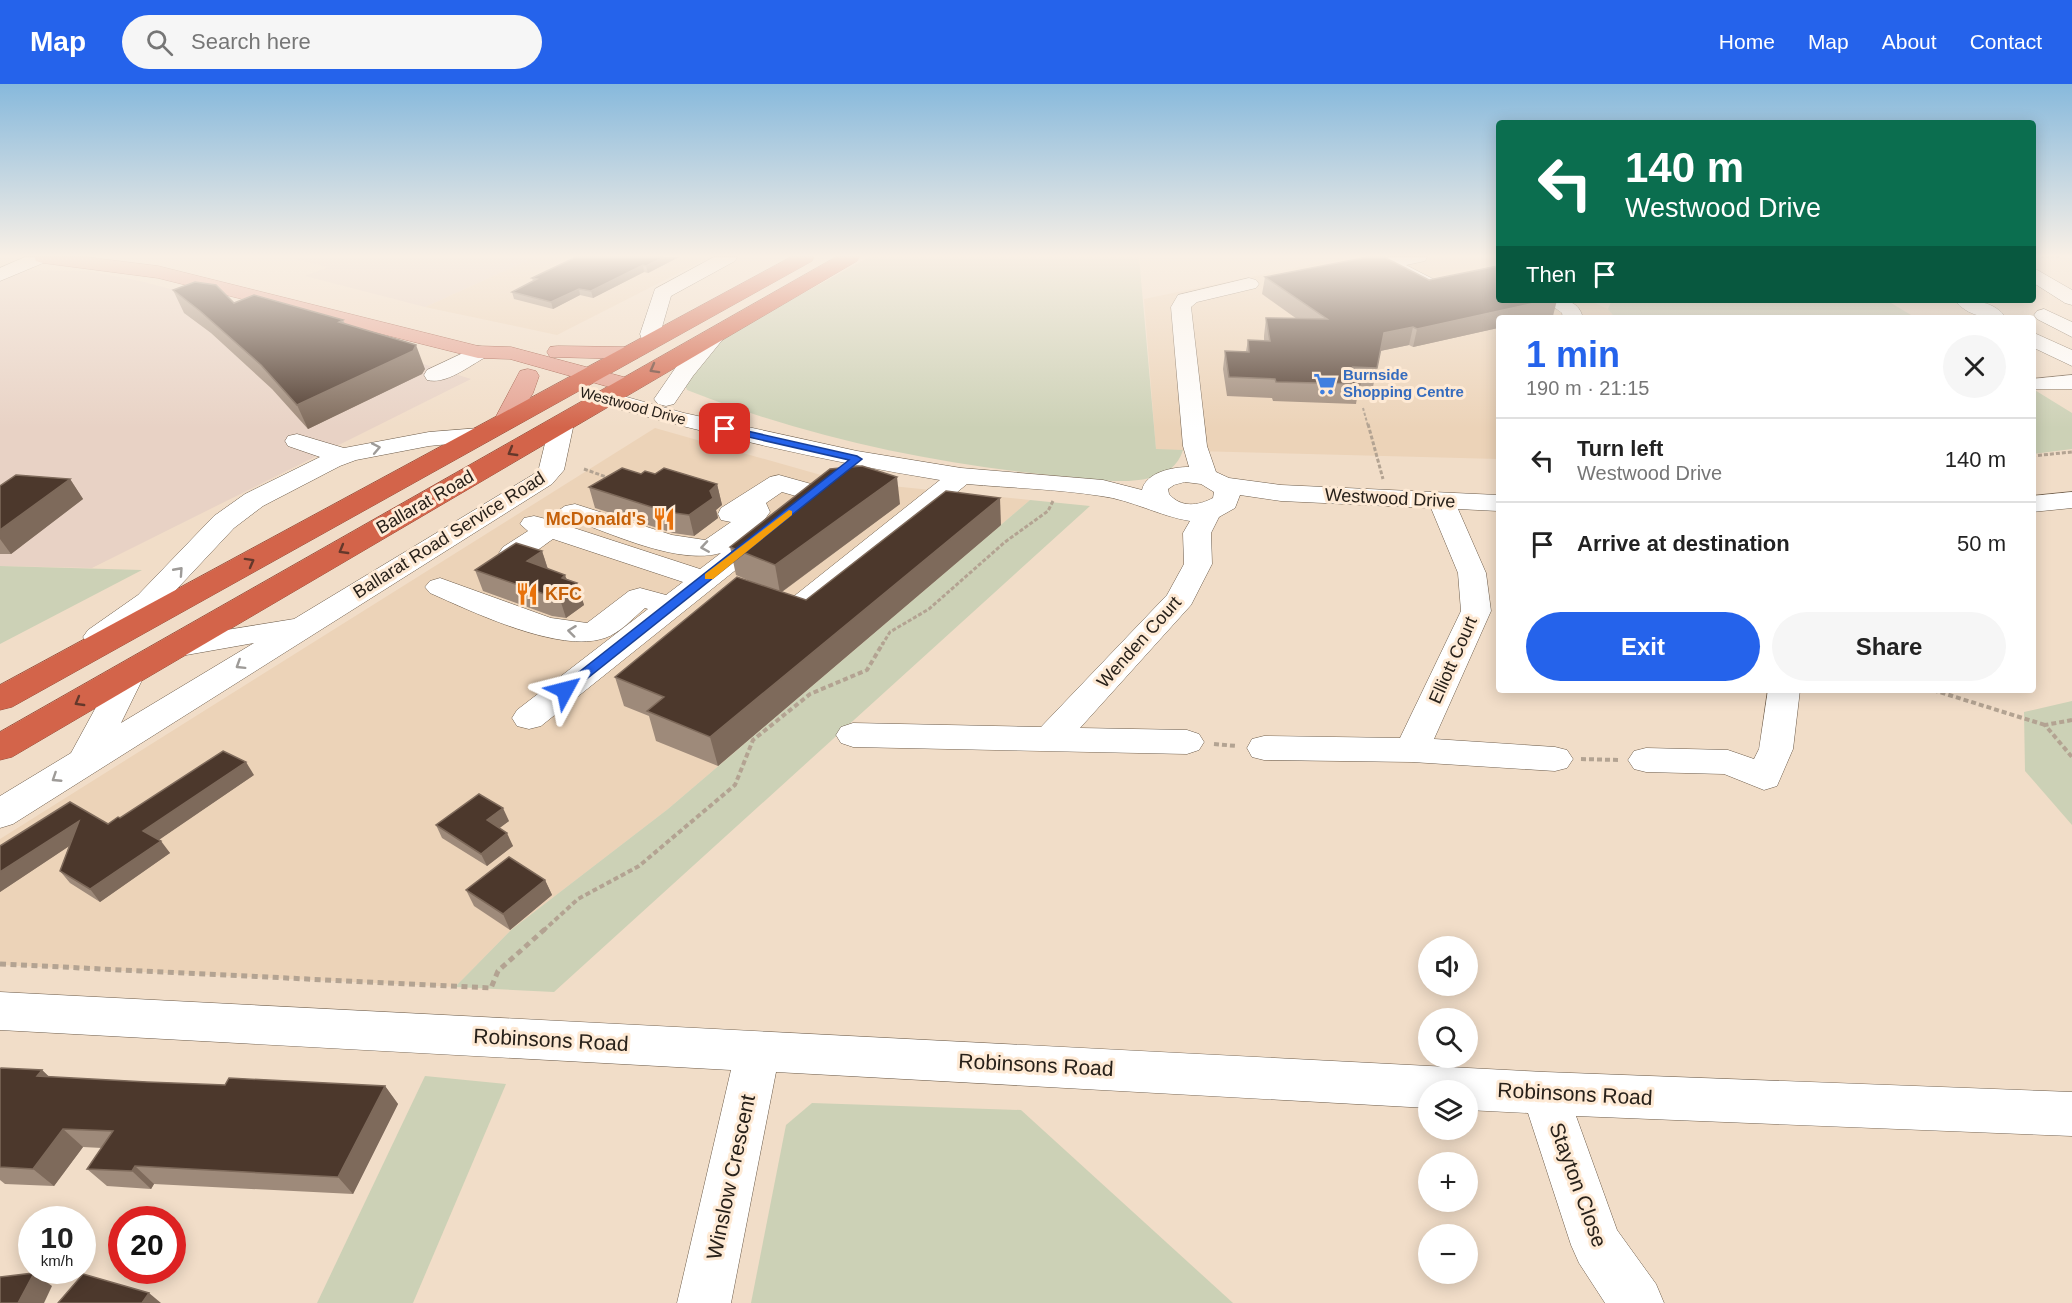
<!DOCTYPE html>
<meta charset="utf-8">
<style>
:root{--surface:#fff;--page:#f6f6f6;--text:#222;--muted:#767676;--line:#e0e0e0;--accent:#2563eb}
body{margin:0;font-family:Arial,sans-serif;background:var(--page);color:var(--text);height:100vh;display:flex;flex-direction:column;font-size:22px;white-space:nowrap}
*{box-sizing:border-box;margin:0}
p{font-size:20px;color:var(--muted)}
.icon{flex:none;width:33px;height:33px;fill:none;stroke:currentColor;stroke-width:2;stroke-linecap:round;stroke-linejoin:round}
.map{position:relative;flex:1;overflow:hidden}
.side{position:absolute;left:1496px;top:231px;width:540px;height:378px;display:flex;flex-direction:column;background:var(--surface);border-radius:6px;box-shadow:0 3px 15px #0003}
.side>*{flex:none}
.hud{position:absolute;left:1496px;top:36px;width:540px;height:183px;border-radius:6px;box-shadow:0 3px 15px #0003;background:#0b6e4f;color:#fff;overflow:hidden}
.fabs{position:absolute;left:1418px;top:852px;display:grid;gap:12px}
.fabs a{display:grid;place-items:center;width:60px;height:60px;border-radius:50%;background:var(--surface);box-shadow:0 3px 15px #0003;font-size:30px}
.speed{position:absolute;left:18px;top:1122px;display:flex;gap:12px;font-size:30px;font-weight:700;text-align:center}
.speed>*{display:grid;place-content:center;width:78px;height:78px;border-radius:50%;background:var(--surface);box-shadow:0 3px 15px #0003;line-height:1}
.speed small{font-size:15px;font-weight:400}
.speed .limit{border:9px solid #d22;background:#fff;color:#111}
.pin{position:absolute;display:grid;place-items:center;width:51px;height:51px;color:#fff;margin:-26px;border-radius:12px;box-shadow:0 3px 9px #0006}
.me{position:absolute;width:66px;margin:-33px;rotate:52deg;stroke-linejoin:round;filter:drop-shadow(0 0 4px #0008)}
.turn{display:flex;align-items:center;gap:21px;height:126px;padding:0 30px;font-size:27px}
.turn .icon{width:78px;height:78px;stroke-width:2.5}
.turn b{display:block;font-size:42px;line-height:51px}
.then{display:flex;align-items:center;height:57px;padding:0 30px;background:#0003;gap:12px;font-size:22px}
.round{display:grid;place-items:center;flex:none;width:63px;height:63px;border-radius:32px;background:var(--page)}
.headline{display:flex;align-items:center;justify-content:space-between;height:102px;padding:0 30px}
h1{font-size:36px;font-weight:700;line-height:45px;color:var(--accent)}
.primary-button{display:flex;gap:12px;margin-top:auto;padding:12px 30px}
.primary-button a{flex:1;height:69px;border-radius:36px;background:var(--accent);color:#fff;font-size:24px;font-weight:700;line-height:69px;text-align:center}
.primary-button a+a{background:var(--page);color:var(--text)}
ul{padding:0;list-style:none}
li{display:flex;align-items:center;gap:18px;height:84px;padding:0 30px;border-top:2px solid var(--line)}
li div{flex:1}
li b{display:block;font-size:22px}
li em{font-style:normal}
header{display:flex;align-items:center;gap:36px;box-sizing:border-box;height:84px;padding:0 30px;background:var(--accent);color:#fff}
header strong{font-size:28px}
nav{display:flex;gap:33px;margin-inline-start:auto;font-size:21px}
.search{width:420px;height:54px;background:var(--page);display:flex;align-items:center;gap:15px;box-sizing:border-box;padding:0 21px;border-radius:33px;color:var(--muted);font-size:22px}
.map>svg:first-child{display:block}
</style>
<header>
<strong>Map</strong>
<div class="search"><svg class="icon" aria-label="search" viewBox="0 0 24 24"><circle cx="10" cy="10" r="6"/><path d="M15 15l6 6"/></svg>Search here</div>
<nav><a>Home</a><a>Map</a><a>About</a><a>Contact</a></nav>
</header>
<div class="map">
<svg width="2072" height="1219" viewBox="0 0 2072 1219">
<rect width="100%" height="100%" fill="#f1ddc8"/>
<g fill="#ecd3b8">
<polygon points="535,173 710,173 557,251 425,223"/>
<polygon points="1347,173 1495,173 1498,175 1498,216 1588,216 1608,225 1615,234 1498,234 1498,375 1156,366 1144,215"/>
<polygon points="655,344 842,397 1030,416 668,725 512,845 455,903 0,881 0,755"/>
</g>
<g fill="#e8d2c5">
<polygon points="286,173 535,173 425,223 305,192 328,183"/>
<polygon points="0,186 88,187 140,197 265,230 471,295 92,484 0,482"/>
</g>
<g fill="#ccd1b6">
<path d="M869 173H1139L1156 365 1183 366C1178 382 1166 391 1150 394 1121 401 1089 394 1059 392 933 380 805 353 687 306L684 298 691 286 726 252Z"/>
<polygon points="1612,216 1886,216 1916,234 1615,234 1608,225"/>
<polygon points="2033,305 2072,329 2072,365 2033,370"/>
<polygon points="1030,416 1090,422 554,908 455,903 512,845 668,725"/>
<polygon points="0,482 142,486 0,560"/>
<polygon points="2072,617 2072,741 2025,687 2024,628"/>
<polygon points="425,992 506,1000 413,1219 317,1219"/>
<polygon points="812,1019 1021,1026 1233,1219 751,1219 786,1041"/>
</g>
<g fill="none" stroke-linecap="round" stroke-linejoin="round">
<g stroke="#6d5c4a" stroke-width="1">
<g id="minor">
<polygon points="25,173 50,173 48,177 0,197 0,184"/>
<polygon points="714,173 737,173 735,177 671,212 660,250 662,257 658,261 651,263 644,261 640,250 655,205"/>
<polygon points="1390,173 1427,173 1425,177 1406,181 1435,196 1498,182 1498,194 1432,208 1381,183 1379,179 1381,175"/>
<polygon points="2032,183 2072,206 2072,221 2065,219 2032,198"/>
<path d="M1249 194 1256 196 1259 200 1256 204 1197 218 1191 223 1207 362 1216 388 1229 394 1281 401 1498 411V427L1458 425 1486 489 1491 527 1434 655 1555 663 1567 666 1573 675 1567 684 1555 687 1412 678 1264 676 1252 673 1247 664 1252 655 1264 652 1400 654 1461 527 1458 489 1431 424 1281 417 1240 411 1235 424 1219 433 1211 449 1212 480 1191 521 1080 644 1187 646 1199 650 1204 658 1199 666 1187 670 853 663 841 659 836 651 841 643 853 639 1041 643 1167 511 1184 480 1183 449 1190 437C1159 432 1132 416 1101 412 1057 405 1011 404 967 400L810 529 799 532 788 529 784 523 788 517 940 396C824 377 710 351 597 319L593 314 597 309 605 307 684 329 857 367 961 384 1103 396 1142 406C1146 388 1173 383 1189 383L1183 362 1171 223 1178 211ZM1185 398 1201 400 1214 408 1213 414C1198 422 1181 424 1169 410L1168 405 1174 401Z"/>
<path d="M1544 216C1562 216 1578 214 1583 234H1563L1562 229Z"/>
<path d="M1955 216C1973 216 1995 217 2006 234 1988 234 1967 233 1955 216Z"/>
<polygon points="2044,225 2072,238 2072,253 2037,235 2034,231 2037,227"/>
<polygon points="718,243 725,245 728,249 693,292 674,320 666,322 658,320 654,315 676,283 711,245"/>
<polygon points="2032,248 2072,266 2072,282 2032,263"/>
<path d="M478 262 486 263 489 268 486 273C469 282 446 301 427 296L424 291 427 286Z"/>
<polygon points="2072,291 2072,305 2032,305 2032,295"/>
<polygon points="562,332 570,334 574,339 564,386 552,400 13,740 0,744 0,712 71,669 119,581 130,578 141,581 146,588 121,639 254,559 175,573 164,570 159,563 164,556 294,535 534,390 539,384 550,339 554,334"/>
<polygon points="480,344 489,346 492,351 489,356 429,362 356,376 340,382 263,422 234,444 160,523 110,560 99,563 88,560 83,553 88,546 138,511 214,432 245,410 320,373 288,362 285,357 288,352 297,350 344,364 429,348"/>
<path d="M779 391 822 403 826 409 822 415 813 417 782 408 766 419 770 428 762 439 768 438 778 440 782 446 778 452 541 642 529 645 517 642 512 634 517 626 648 525 645 524C633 534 620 549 605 554 560 570 473 528 430 509L425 503 430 497 440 494 551 534 587 539 629 507 640 504 666 511 683 498 553 455C537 466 523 480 503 475L499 469 503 463 528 447 520 440 524 434 534 432 546 435 565 422 575 420 672 451 705 456 731 438 721 436 718 430 721 424 770 393ZM578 438C617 452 680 481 721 469L700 485 571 443Z"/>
<polygon points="2072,408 2072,424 2032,428 2032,412"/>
<polygon points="1768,606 1800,606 1793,665 1777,702 1764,706 1724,690 1646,688 1634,685 1628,676 1634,667 1646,664 1728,666 1754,675 1759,665"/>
<polygon points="0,908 1545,988 2072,1008 2072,1052 1576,1032 1617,1146 1656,1200 1664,1219 1605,1219 1579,1179 1571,1161 1528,1029 1467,1026 1467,1006 1428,1006 1428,1024 776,988 731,1219 677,1219 731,986 0,946"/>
</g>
</g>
<g stroke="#974d39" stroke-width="1">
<g id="major">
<polygon points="34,173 86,173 158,182 478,262 511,263 635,296 638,301 635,306 627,308 510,275 478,274 158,194 43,179 36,177"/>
<polygon points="558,262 630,263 638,264 641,269 638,274 630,275 550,273 547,268 550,263"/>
<polygon points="528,285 536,287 539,292 533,309 513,343 505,345 497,343 493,338 520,287"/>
</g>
</g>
<g stroke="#974d39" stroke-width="1">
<g id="highway">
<polygon points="791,173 814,173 812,177 12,623 0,626 0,601"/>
<polygon points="836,173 859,173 857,177 12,673 0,676 0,648"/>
</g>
</g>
<g stroke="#b3a392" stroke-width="2" stroke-dasharray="3 2" stroke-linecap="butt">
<polyline points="2041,173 2059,173"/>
<polyline points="1363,324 1368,342"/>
</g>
<g stroke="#b3a392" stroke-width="3" stroke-dasharray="4 2" stroke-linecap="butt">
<polyline points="1368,340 1383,395"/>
<polyline points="2032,372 2072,368"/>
<polyline points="584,385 609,394"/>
<polyline points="882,561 890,548 929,525 1005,458 1048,427 1053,417"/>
</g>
<g stroke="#b3a392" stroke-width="4" stroke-dasharray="5 3" stroke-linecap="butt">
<polyline points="1933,606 2045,641"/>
<polyline points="2072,636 2045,641 2072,673"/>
<polyline points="1214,660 1237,662"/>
<polyline points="1581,675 1619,676"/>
<polyline points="543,847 578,815 639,782 735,701 753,656 810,610 867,586 883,559"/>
</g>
<polyline stroke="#b3a392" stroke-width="5" stroke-dasharray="6 4.5" stroke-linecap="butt" points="0,880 491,904 498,887 545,845"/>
<use href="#minor" fill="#fff" fill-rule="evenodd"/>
<use href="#major" fill="#e5a292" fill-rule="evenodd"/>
<use href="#highway" fill="#d3644a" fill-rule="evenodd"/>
</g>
<g fill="#9e8a7a">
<polygon points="576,173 679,173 648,189 644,188 593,214 580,211 553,225 514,215 512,208 533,197 532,194"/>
<polygon points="1265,193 1429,196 1553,232 1542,234 1498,234 1498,244 1413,263 1409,261 1380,267 1373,303 1359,302 1356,320 1273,317 1272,314 1227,312 1223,285 1225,267 1246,267 1248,256 1264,257 1264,252 1266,234 1297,235 1262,210"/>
<polygon points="173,206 234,219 343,236 345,240 425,285 422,290 308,345 272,305 211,249 184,229"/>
<polygon points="641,390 655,390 717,400 722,421 716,426 718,434 694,452 673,449 595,424 589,403"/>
<polygon points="70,395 83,415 11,470 0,470 0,402"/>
<polygon points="900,420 782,508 806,516 1001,441 718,682 656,657 649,632 624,622 615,593 759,501 736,491 730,463"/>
<polygon points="542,467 548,485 567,495 577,499 584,521 566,534 552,532 483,507 475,486"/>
<polygon points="254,691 158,756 170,769 100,818 70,799 60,787 69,762 0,808 0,762 108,740 120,734"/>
<polygon points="509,737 499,744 513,762 487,782 442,754 436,741"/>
<polygon points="545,796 552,811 510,846 474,822 466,806"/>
<polygon points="0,985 42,986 49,993 147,998 225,1001 385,1002 398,1020 353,1110 154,1100 151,1105 107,1102 87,1085 102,1064 83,1063 54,1102 5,1100 0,1096"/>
</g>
<g fill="#7e6a5b">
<polygon points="664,173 679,173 648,189 646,182"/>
<polygon points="643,181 644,188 593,214 591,207"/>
<polygon points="579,205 580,211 553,225 551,218"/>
<polygon points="1549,216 1557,216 1553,232 1542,234 1498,234 1498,244 1413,263 1417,245"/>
<polygon points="1413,243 1409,261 1380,267 1384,249"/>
<polygon points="416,261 425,285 422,290 308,345 297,321"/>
<polygon points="897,393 900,420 780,509 775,481"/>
<polygon points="70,395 83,415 11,470 0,455 0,446"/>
<polygon points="717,400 722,421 716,426 718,434 694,452 689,431 710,407"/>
<polygon points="1000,414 1001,441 718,682 710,653"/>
<polygon points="542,467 549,489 527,477"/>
<polygon points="565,491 570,504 577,499 584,521 566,534 559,512 562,494"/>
<polygon points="246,678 254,691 153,760 143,747"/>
<polygon points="503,724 509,737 493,749 487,736"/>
<polygon points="79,737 89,749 0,808 0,788"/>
<polygon points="507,749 513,762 487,782 481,770"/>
<polygon points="161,757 170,769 100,818 90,805"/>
<polygon points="545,796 552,811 510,846 503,830"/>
<polygon points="42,986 61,1004 37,992"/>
<polygon points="385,1002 398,1020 353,1110 338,1093"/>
<polygon points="63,1045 83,1063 54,1102 33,1085"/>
<polygon points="135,1082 154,1100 151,1105 132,1087"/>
<polygon points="34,1189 52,1202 44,1219 18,1219"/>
<polygon points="149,1209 161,1219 142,1219"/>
</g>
<g fill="#4c382c" stroke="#7e6a5b" stroke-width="1.5">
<polygon points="576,173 664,173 646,182 643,181 591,207 579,205 551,218 512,208 537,195 532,194"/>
<polygon points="1368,173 1384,173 1429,196 1498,182 1498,216 1549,216 1417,245 1413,243 1384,249 1377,284 1353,283 1360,300 1276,298 1275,295 1229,293 1225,267 1249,268 1248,256 1270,257 1266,234 1327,235 1265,193"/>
<polygon points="195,198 216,201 234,219 254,211 343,236 339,238 416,261 413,267 297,321 261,281 200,227 173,206"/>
<polygon points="862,382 897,393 775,481 730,463 830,385"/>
<polygon points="622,384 641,390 645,387 655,390 664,384 717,400 710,407 713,414 689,431 667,428 589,403"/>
<polygon points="16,391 70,395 0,446 0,402"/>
<polygon points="946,407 1000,414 710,653 647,627 664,613 615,593 737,493 806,516"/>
<polygon points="516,459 542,467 527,477 565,491 562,494 577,499 559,512 544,510 475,486"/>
<polygon points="223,667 246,678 143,747 161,757 90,805 60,787 79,737 0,788 0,762 70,718 108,740 118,733 120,734"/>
<polygon points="479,710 503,724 487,736 507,749 481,770 436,741"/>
<polygon points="509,773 545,796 503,830 466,806"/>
<polygon points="1,984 42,986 37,992 147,998 225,1001 229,994 385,1002 338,1093 135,1082 132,1087 87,1085 113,1047 63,1045 33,1085 0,1083 0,985"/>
<polygon points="34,1189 18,1219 0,1219 0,1193"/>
<polygon points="83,1190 149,1209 142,1219 58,1219"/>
</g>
<defs><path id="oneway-chevron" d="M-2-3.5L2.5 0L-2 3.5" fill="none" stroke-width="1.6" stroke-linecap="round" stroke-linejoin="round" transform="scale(1.5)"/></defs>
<g stroke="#64382b">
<use href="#oneway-chevron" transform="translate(654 285) rotate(151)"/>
<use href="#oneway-chevron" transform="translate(512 368) rotate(150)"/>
<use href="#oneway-chevron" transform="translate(343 466) rotate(150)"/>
<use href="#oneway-chevron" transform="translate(250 478) rotate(-29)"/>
<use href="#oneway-chevron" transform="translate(79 618) rotate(150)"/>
</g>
<g stroke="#9e9b98">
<use href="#oneway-chevron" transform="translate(376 364) rotate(-11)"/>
<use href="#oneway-chevron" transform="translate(705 463) rotate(171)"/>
<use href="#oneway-chevron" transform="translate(179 487) rotate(-48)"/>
<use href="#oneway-chevron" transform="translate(572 547) rotate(-173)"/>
<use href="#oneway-chevron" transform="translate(240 581) rotate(148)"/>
<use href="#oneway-chevron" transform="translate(56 694) rotate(147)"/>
</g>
<linearGradient id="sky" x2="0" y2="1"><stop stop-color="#87b9dc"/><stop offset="0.5" stop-color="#f9f0e6"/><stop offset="1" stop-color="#f9f0e6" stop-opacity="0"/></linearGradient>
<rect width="2072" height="344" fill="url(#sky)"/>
<polygon fill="#2563eb" stroke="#184099" stroke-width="1.5" points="725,342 857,372 862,375 569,609 560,609 558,606 560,603 849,376 722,347 722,343"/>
<polygon fill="#f59e0b" points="789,426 792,427 792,431 713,495 705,495 705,490"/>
<defs>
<g id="supermarket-bare" transform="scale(1.8)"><path d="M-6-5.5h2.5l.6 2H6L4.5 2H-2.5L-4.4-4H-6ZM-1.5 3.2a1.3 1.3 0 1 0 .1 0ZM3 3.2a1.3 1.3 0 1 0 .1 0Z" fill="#3f7fe0" stroke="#feead5" stroke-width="2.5" paint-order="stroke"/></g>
<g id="restaurant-bare" transform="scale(1.8)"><path d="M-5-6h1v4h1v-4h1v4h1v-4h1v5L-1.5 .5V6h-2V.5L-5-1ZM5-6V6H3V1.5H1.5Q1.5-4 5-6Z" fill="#e8710a" stroke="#feead5" stroke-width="2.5" paint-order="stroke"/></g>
</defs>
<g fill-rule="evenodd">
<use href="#supermarket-bare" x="1325" y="300"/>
<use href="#restaurant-bare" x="664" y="435"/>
<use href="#restaurant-bare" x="527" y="510"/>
</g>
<g text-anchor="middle" stroke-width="6" stroke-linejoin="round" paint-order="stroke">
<g font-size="15" font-weight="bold" fill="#366cbe" stroke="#feead5" text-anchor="start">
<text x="1343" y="296">Burnside<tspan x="1343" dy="17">Shopping Centre</tspan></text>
</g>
<g font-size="15" fill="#28211a" stroke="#feead5">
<text transform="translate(633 322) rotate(15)" y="5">Westwood Drive</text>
</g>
<g font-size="18" fill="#28211a" stroke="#feead5">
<text transform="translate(1390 414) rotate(3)" y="6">Westwood Drive</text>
<text transform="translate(425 418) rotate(-30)" y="6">Ballarat Road</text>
<text transform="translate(449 451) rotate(-32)" y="6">Ballarat Road Service Road</text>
<text transform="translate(1139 558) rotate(-48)" y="6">Wenden Court</text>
<text transform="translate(1453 576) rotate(-66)" y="6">Elliott Court</text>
</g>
<g font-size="18" font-weight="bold" fill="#c56008" stroke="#feead5" text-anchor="end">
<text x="646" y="441">McDonald's</text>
<text x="545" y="516" text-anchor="start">KFC</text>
</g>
<g font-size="21" fill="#28211a" stroke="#feead5">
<text transform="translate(551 956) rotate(3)" y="7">Robinsons Road</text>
<text transform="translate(1036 981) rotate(3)" y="7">Robinsons Road</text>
<text transform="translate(1575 1010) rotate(3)" y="7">Robinsons Road</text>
<text transform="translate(731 1093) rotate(-78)" y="7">Winslow Crescent</text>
<text transform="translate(1578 1101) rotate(70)" y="7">Stayton Close</text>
</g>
</g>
</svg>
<div class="fabs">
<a><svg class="icon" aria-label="sound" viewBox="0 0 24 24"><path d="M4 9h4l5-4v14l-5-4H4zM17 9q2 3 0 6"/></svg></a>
<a><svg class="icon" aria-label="search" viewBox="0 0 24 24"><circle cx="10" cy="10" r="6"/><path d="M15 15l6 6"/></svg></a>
<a><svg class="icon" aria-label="layers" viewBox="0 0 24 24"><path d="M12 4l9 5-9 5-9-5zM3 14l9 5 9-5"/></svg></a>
<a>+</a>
<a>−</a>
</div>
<div class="speed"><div>10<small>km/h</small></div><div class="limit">20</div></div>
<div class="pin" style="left:725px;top:345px;background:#d93025"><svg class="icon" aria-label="arrive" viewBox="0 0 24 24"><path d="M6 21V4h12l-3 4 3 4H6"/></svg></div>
<svg class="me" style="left:565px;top:606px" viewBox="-20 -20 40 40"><path d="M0-17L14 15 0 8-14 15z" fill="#2563eb" stroke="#fff" stroke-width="4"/></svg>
<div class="hud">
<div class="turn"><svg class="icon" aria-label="left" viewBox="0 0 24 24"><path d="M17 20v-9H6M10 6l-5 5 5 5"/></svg><div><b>140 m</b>Westwood Drive</div></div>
<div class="then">Then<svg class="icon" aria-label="arrive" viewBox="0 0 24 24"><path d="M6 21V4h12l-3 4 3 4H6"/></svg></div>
</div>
<section class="side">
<div class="headline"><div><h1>1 min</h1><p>190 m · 21:15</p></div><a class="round"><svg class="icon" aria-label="close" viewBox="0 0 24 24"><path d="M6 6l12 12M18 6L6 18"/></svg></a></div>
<ul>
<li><svg class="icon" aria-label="left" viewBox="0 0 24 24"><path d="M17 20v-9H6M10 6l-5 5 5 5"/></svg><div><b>Turn left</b><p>Westwood Drive</p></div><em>140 m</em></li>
<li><svg class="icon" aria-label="arrive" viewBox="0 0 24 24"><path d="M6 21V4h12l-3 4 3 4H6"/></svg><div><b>Arrive at destination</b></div><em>50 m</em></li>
</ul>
<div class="primary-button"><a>Exit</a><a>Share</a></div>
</section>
</div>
